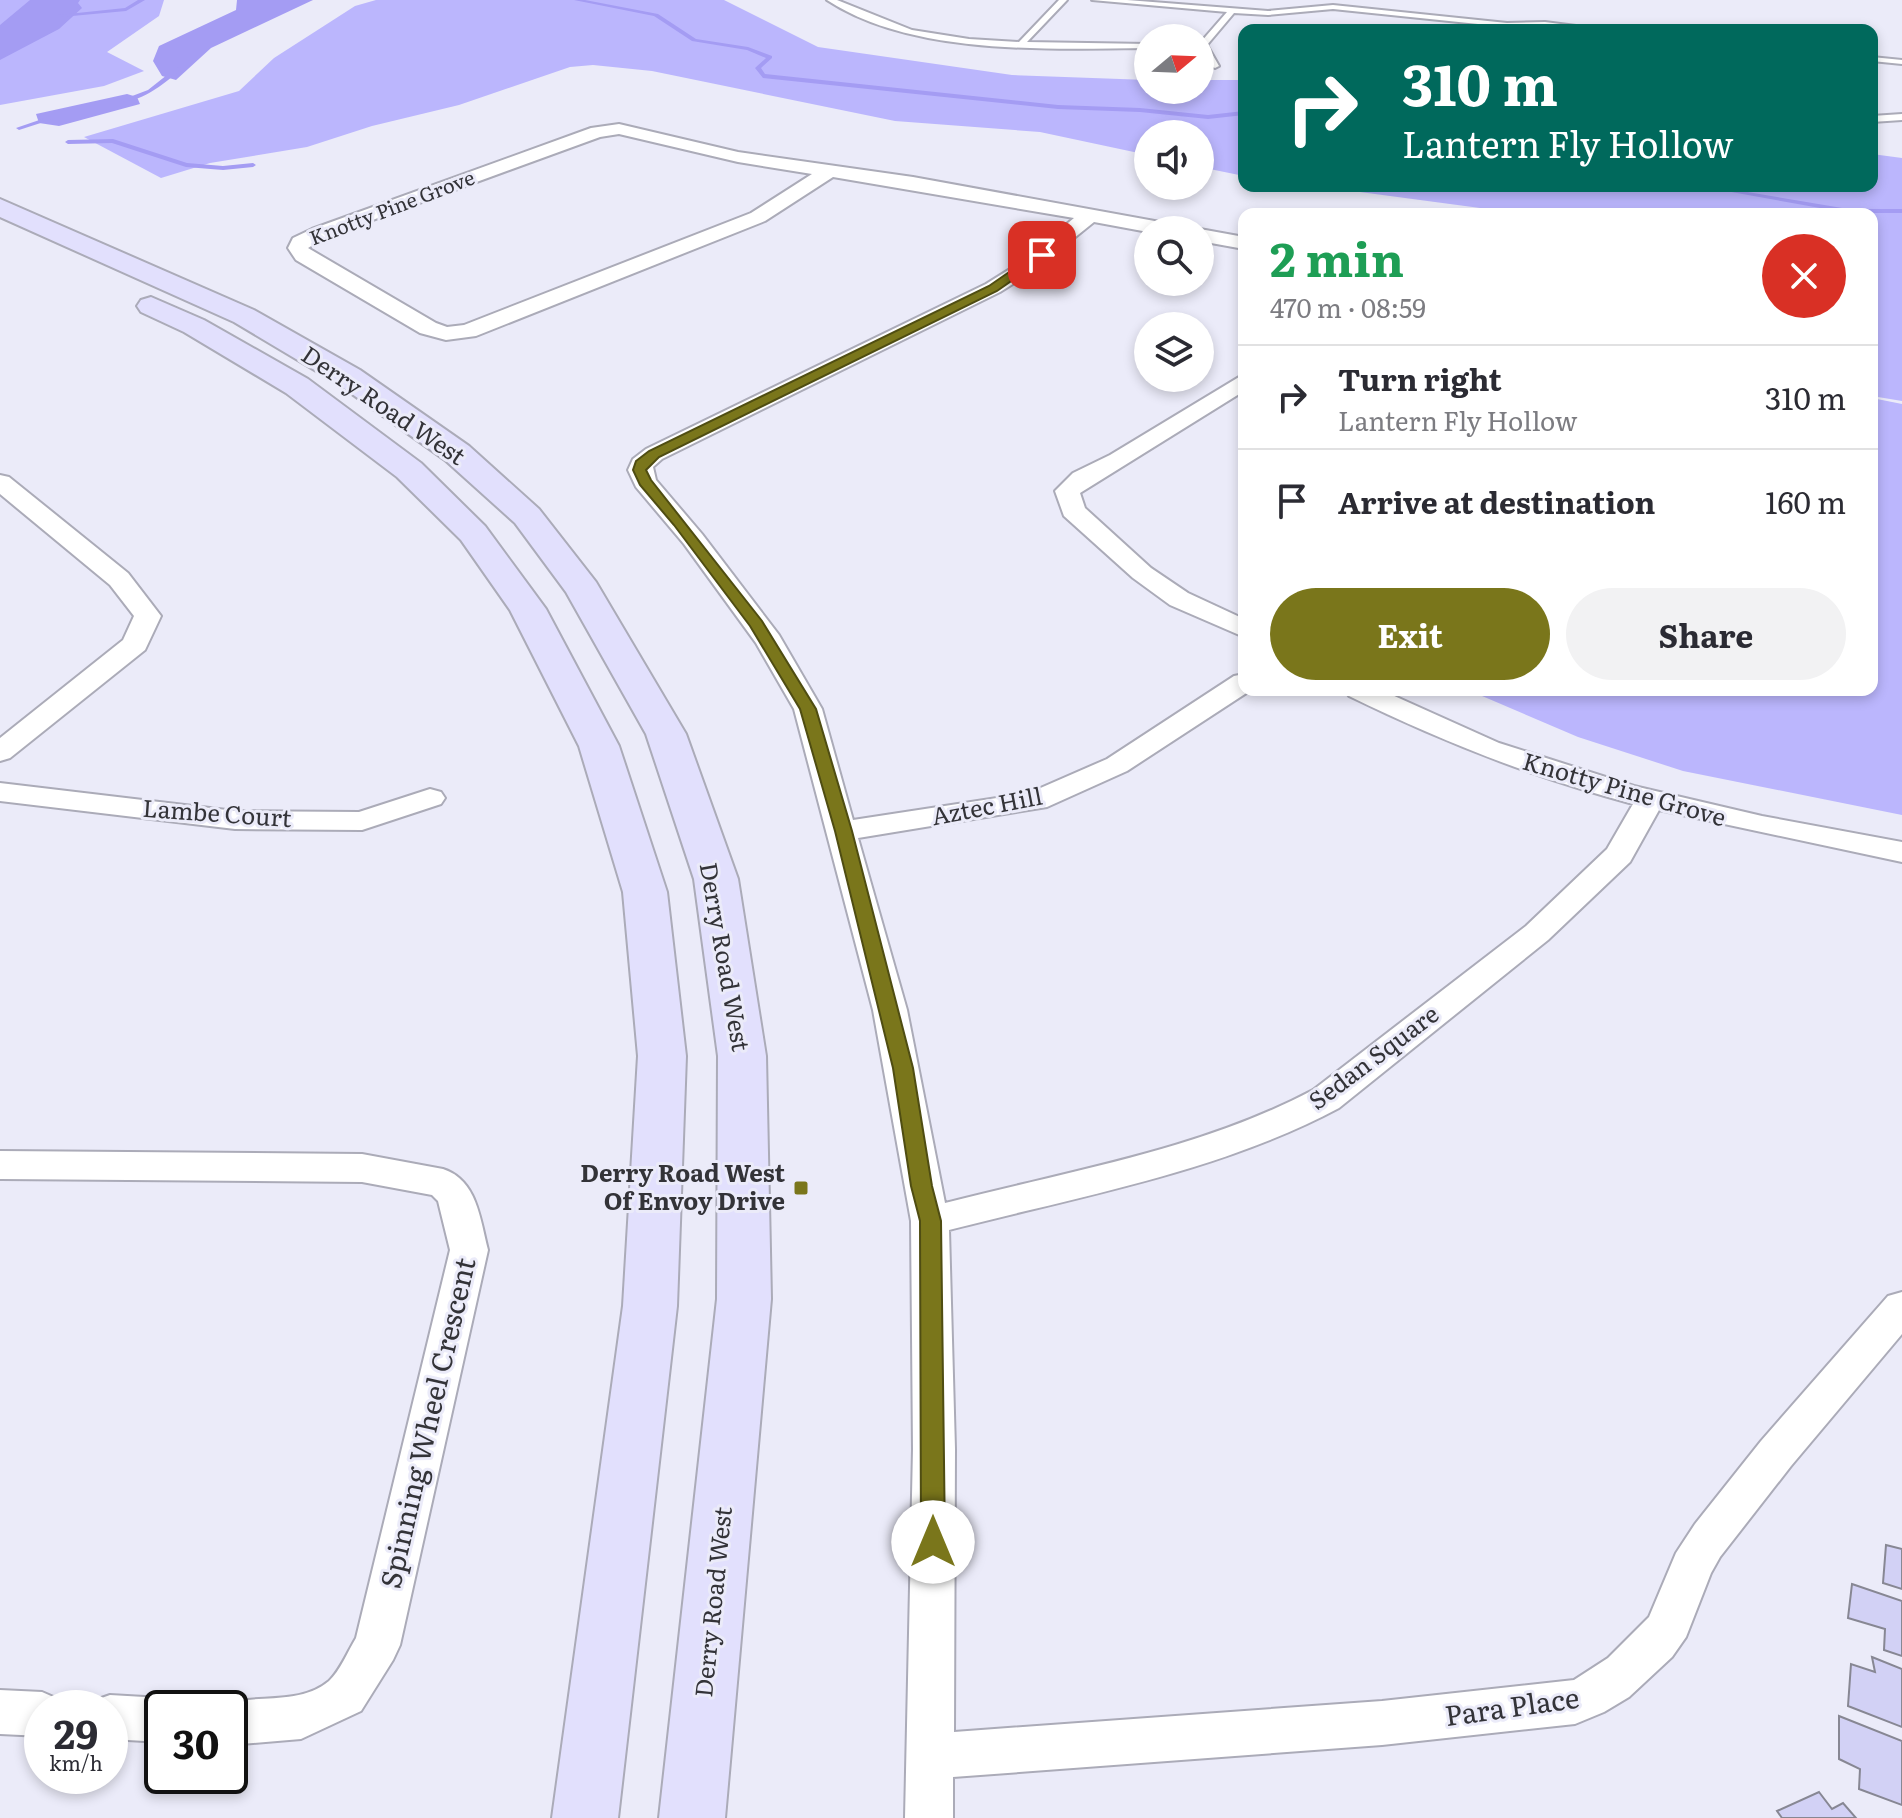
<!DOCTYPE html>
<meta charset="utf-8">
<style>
:root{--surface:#fff;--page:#f2f2f3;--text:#2b2b33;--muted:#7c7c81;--line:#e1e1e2;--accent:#7a761b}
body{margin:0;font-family:Literata,serif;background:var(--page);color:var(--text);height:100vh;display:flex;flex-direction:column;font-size:30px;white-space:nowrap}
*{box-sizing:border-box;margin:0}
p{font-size:26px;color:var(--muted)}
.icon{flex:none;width:44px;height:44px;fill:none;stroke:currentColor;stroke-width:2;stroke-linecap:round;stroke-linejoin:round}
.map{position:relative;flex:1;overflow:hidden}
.side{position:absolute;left:1238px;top:208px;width:640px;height:488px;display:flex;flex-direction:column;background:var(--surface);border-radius:16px;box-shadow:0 4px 12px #0003}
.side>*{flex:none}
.banner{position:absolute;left:1238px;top:24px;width:640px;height:168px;border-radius:16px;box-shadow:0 4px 12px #0003;background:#00695c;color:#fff;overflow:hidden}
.needle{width:52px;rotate:71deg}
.controls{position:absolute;left:1134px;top:24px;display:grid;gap:16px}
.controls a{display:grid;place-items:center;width:80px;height:80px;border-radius:50%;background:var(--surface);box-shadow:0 4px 12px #0003;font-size:40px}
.speed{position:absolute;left:24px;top:1690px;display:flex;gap:16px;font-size:40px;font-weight:700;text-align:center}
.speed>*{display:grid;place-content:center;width:104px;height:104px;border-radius:50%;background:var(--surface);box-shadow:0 4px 12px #0003;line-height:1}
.speed small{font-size:20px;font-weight:400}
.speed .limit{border:4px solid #111;border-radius:12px;background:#fff;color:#111}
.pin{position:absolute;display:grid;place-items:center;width:68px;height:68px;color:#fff;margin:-34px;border-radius:16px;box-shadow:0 4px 12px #0006}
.me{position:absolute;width:88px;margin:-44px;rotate:0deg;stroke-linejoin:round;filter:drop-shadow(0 0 6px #0008)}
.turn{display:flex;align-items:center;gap:28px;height:168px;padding:0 32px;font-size:36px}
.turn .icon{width:104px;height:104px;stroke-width:2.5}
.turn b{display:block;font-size:56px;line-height:68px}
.round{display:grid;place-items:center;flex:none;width:84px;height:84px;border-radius:42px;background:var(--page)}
.summary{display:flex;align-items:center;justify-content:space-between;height:136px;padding:0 32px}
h1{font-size:48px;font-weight:700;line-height:60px;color:#1e9e55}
.primary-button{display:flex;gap:16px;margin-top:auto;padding:16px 32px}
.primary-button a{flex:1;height:92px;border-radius:48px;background:var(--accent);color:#fff;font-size:32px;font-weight:700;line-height:92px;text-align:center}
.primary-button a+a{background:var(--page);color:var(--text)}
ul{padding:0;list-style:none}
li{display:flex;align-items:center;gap:24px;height:104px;padding:0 32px;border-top:2px solid var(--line)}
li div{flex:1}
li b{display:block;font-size:30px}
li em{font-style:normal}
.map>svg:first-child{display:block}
</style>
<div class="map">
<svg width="1902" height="1818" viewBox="0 0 1902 1818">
<rect width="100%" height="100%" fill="#ebebf9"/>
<g fill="#bbb6fd">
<polygon points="0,0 164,0 159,16 107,52 144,71 104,86 0,105"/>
<polygon points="376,0 724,0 818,47 1012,75 1148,80 1148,90 1200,90 1200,80 1244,80 1244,176 1200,167 1200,134 1148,134 1148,155 1040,132 895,121 652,71 593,65 570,67 459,105 372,126 307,147 210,163 161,178 84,137 239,91 274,58 355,6"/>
<polygon points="1872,154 1902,158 1902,401 1872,396 1872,214 1525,214 1315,186 1872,186"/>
<polygon points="1872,398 1902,404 1902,815 1683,771 1578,737 1468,690 1872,690"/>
</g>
<g fill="#a49cf3">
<polygon points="30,0 80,0 78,3 82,8 59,29 0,60 0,25"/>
<polygon points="237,0 313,0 211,48 176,80 162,76 153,61 159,46 236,10"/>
<polygon points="127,94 137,97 140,104 59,126 39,123 36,114"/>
</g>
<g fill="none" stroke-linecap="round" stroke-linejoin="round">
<g fill="#a49cf3" fill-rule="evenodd">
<polygon points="138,0 145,0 126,11 61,17 58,15 125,8"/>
<polygon points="574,0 585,0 658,14 696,39 748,47 772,56 772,58 761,68 765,74 1058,105 1140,108 1208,115 1244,111 1244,115 1208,119 1140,112 1058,109 763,78 755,68 766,58 747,50 692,41 654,16"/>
<path d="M177 67 182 68C167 82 140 104 119 101L148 90Z"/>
<polygon points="51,116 54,118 53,119 19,130 16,128"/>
<polygon points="113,139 187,163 223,166 253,163 256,165 253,167 223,170 186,167 112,143 68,144 65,142 68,140"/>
<polygon points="1698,186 1712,186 1848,209 1902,209 1902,213 1848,213"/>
</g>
</g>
<g fill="#d2d1f5" stroke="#878793" stroke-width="2">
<polygon points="1886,1545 1902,1549 1902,1589 1883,1583"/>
<polygon points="1852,1584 1902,1601 1902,1656 1884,1650 1885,1629 1848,1618"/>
<polygon points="1872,1657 1902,1669 1902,1727 1848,1706 1851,1664 1875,1672"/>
<polygon points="1839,1716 1902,1741 1902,1805 1859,1789 1860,1769 1839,1759"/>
<polygon points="1819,1792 1832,1809 1843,1803 1856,1818 1782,1818 1777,1811"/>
</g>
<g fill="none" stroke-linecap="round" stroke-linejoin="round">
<g stroke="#ababb8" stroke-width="4">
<g id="lane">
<path d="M827 0H837L912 30 969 39 1019 42 1059 0H1067L1027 42 1148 44V48C1050 49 912 56 827 0Z"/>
<polygon points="1092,0 1127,0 1268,11 1333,5 1507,23 1545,22 1607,30 1507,27 1333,9 1268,15 1234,13 1207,45 1219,66 1215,68 1211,66 1200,43 1227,12"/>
<polygon points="1872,57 1902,60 1902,64 1872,61"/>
<polygon points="1902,114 1902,120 1872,122 1872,116"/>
</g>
</g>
<g stroke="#ababb8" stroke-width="4">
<g id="street">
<path d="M619 124 738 152 913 177 1171 224 1181 230 1148 232 1094 222 1032 272 1000 292 662 459 653 467 656 480 702 534 779 635 822 709 853 820 1029 793 1107 759 1234 676 1244 674V690H1251L1127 771 1047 807 858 838 907 1010 945 1203C1069 1171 1200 1150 1313 1090L1526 926 1607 849 1633 804C1534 778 1441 741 1349 696L1345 690H1381L1499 743 1634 786 1762 816 1902 842V862L1659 810 1630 862 1548 940 1339 1108C1219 1172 1080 1196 949 1230L955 1449 954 1732 1382 1701 1574 1680 1608 1658 1649 1617 1676 1553 1695 1524 1761 1441 1888 1296 1902 1292V1334L1791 1466 1720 1557 1711 1573 1686 1637 1672 1657 1629 1697 1604 1712 1575 1724 1382 1745 953 1777V1818H905L913 1449 911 1221 873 1010 794 709 756 643 684 544 636 487 628 470 633 459 646 449 986 284 1018 264 1074 218 833 177 765 221 476 336 446 340 420 333 296 260 288 248 293 238 312 229 591 128ZM619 134 738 162 812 174 751 213 464 325 447 327 436 323 308 248 326 237 600 137Z"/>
<polygon points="1200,229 1244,237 1244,249 1200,241 1200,230 1196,230"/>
<polygon points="1244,374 1244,391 1080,493 1085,508 1151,568 1188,593 1244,619 1244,637 1170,605 1133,578 1064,516 1055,491 1073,473 1110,455"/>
<polygon points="0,475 9,477 128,573 161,616 145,650 10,758 0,761 0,738 123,640 134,616 110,585 0,494"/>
<polygon points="0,783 235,811 359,812 430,789 441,792 445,798 441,804 362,830 235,829 0,801"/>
<path d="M0 1151 362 1154 443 1169C477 1180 480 1219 488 1250L400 1645 393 1660 361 1711 301 1739 230 1745V1708H213C248 1691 297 1708 329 1681 340 1671 348 1651 356 1638L450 1250 438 1201 432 1195 362 1182 0 1179Z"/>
<polygon points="0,1690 42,1692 58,1699 63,1708 42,1708 42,1736 0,1734"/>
<polygon points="110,1695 162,1698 180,1708 162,1708 162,1742 110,1739 110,1708 91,1708 93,1701"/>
</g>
</g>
<g stroke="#ababb8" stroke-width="4">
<g id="secondary">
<polygon points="0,199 254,310 360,370 469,446 539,509 596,582 686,734 738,879 766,1056 771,1299 725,1818 659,1818 717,1299 718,1056 694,879 646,734 566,592 515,523 445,460 338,384 234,322 0,217"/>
<polygon points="151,297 204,320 308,379 421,463 485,526 546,609 619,746 667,892 686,1056 677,1306 618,1818 552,1818 623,1306 638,1056 623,892 579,746 510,610 461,540 397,477 286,393 184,332 141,312 137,306 141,300"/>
</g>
</g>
<use href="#lane" fill="#fff" fill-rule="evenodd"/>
<use href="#street" fill="#fff" fill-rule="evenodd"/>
<use href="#secondary" fill="#e2e0fd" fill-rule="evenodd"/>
</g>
<polygon fill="#7a761b" stroke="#4f4d12" stroke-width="2" points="1038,252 1048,255 997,291 659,457 646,470 651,480 762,621 816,709 852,831 913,1068 932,1186 941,1221 945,1542 942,1550 933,1553 924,1550 921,1542 920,1221 911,1186 893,1068 835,831 800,709 750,626 674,525 640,485 633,470 636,461 649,451 989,286"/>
<rect fill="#7a761b" stroke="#ebebf9" stroke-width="3" x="793" y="1180" width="16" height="16" rx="4"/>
<g text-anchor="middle" stroke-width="6" stroke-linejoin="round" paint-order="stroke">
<g font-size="20" fill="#333338" stroke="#ebebf9">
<text transform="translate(392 208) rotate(-21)" y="7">Knotty Pine Grove</text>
</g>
<g font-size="24" fill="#333338" stroke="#ebebf9">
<text transform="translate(383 406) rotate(34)" y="8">Derry Road West</text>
<text transform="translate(1624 790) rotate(16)" y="8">Knotty Pine Grove</text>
<text transform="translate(987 807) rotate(-11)" y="8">Aztec Hill</text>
<text transform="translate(217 814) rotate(4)" y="8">Lambe Court</text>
<text transform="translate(724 957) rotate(80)" y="8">Derry Road West</text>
<text transform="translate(1374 1058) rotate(-37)" y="8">Sedan Square</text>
<text transform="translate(714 1602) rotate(-84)" y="8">Derry Road West</text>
</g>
<g font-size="24" font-weight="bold" fill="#333338" stroke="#ebebf9" text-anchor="end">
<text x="785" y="1182">Derry Road West<tspan x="785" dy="28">Of Envoy Drive</tspan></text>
</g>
<g font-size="28" fill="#333338" stroke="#ebebf9">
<text transform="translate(428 1423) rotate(-77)" y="10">Spinning Wheel Crescent</text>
<text transform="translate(1512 1707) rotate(-8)" y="10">Para Place</text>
</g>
</g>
</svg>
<div class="controls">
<a><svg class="needle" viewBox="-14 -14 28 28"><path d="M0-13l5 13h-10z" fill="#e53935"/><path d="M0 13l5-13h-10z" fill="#7c7c81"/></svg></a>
<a><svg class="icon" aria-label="sound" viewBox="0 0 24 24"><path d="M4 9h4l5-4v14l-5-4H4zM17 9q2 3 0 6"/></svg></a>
<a><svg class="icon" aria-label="search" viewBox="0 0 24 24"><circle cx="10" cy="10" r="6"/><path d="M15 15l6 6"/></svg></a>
<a><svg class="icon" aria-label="layers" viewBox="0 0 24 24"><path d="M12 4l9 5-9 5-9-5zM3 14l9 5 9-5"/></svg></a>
</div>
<div class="speed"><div>29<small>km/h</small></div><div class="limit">30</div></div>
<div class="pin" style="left:1042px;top:255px;background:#d93025"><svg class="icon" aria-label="arrive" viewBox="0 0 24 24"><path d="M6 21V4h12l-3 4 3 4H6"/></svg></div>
<svg class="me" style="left:933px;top:1542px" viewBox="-20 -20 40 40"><circle r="19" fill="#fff"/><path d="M0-13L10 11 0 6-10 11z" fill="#7a761b"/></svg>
<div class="banner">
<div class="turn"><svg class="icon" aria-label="right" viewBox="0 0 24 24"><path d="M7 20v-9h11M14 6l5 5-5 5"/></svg><div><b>310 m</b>Lantern Fly Hollow</div></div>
</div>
<section class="side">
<div class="summary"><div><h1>2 min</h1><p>470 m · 08:59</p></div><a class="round" style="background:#d93025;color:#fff"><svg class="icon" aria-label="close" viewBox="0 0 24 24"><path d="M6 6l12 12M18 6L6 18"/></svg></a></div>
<ul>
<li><svg class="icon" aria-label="right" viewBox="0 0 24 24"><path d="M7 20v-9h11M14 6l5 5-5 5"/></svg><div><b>Turn right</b><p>Lantern Fly Hollow</p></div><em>310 m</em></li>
<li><svg class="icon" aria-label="arrive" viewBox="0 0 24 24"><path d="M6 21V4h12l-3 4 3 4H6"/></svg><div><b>Arrive at destination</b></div><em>160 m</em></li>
</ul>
<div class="primary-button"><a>Exit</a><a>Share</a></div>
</section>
</div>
